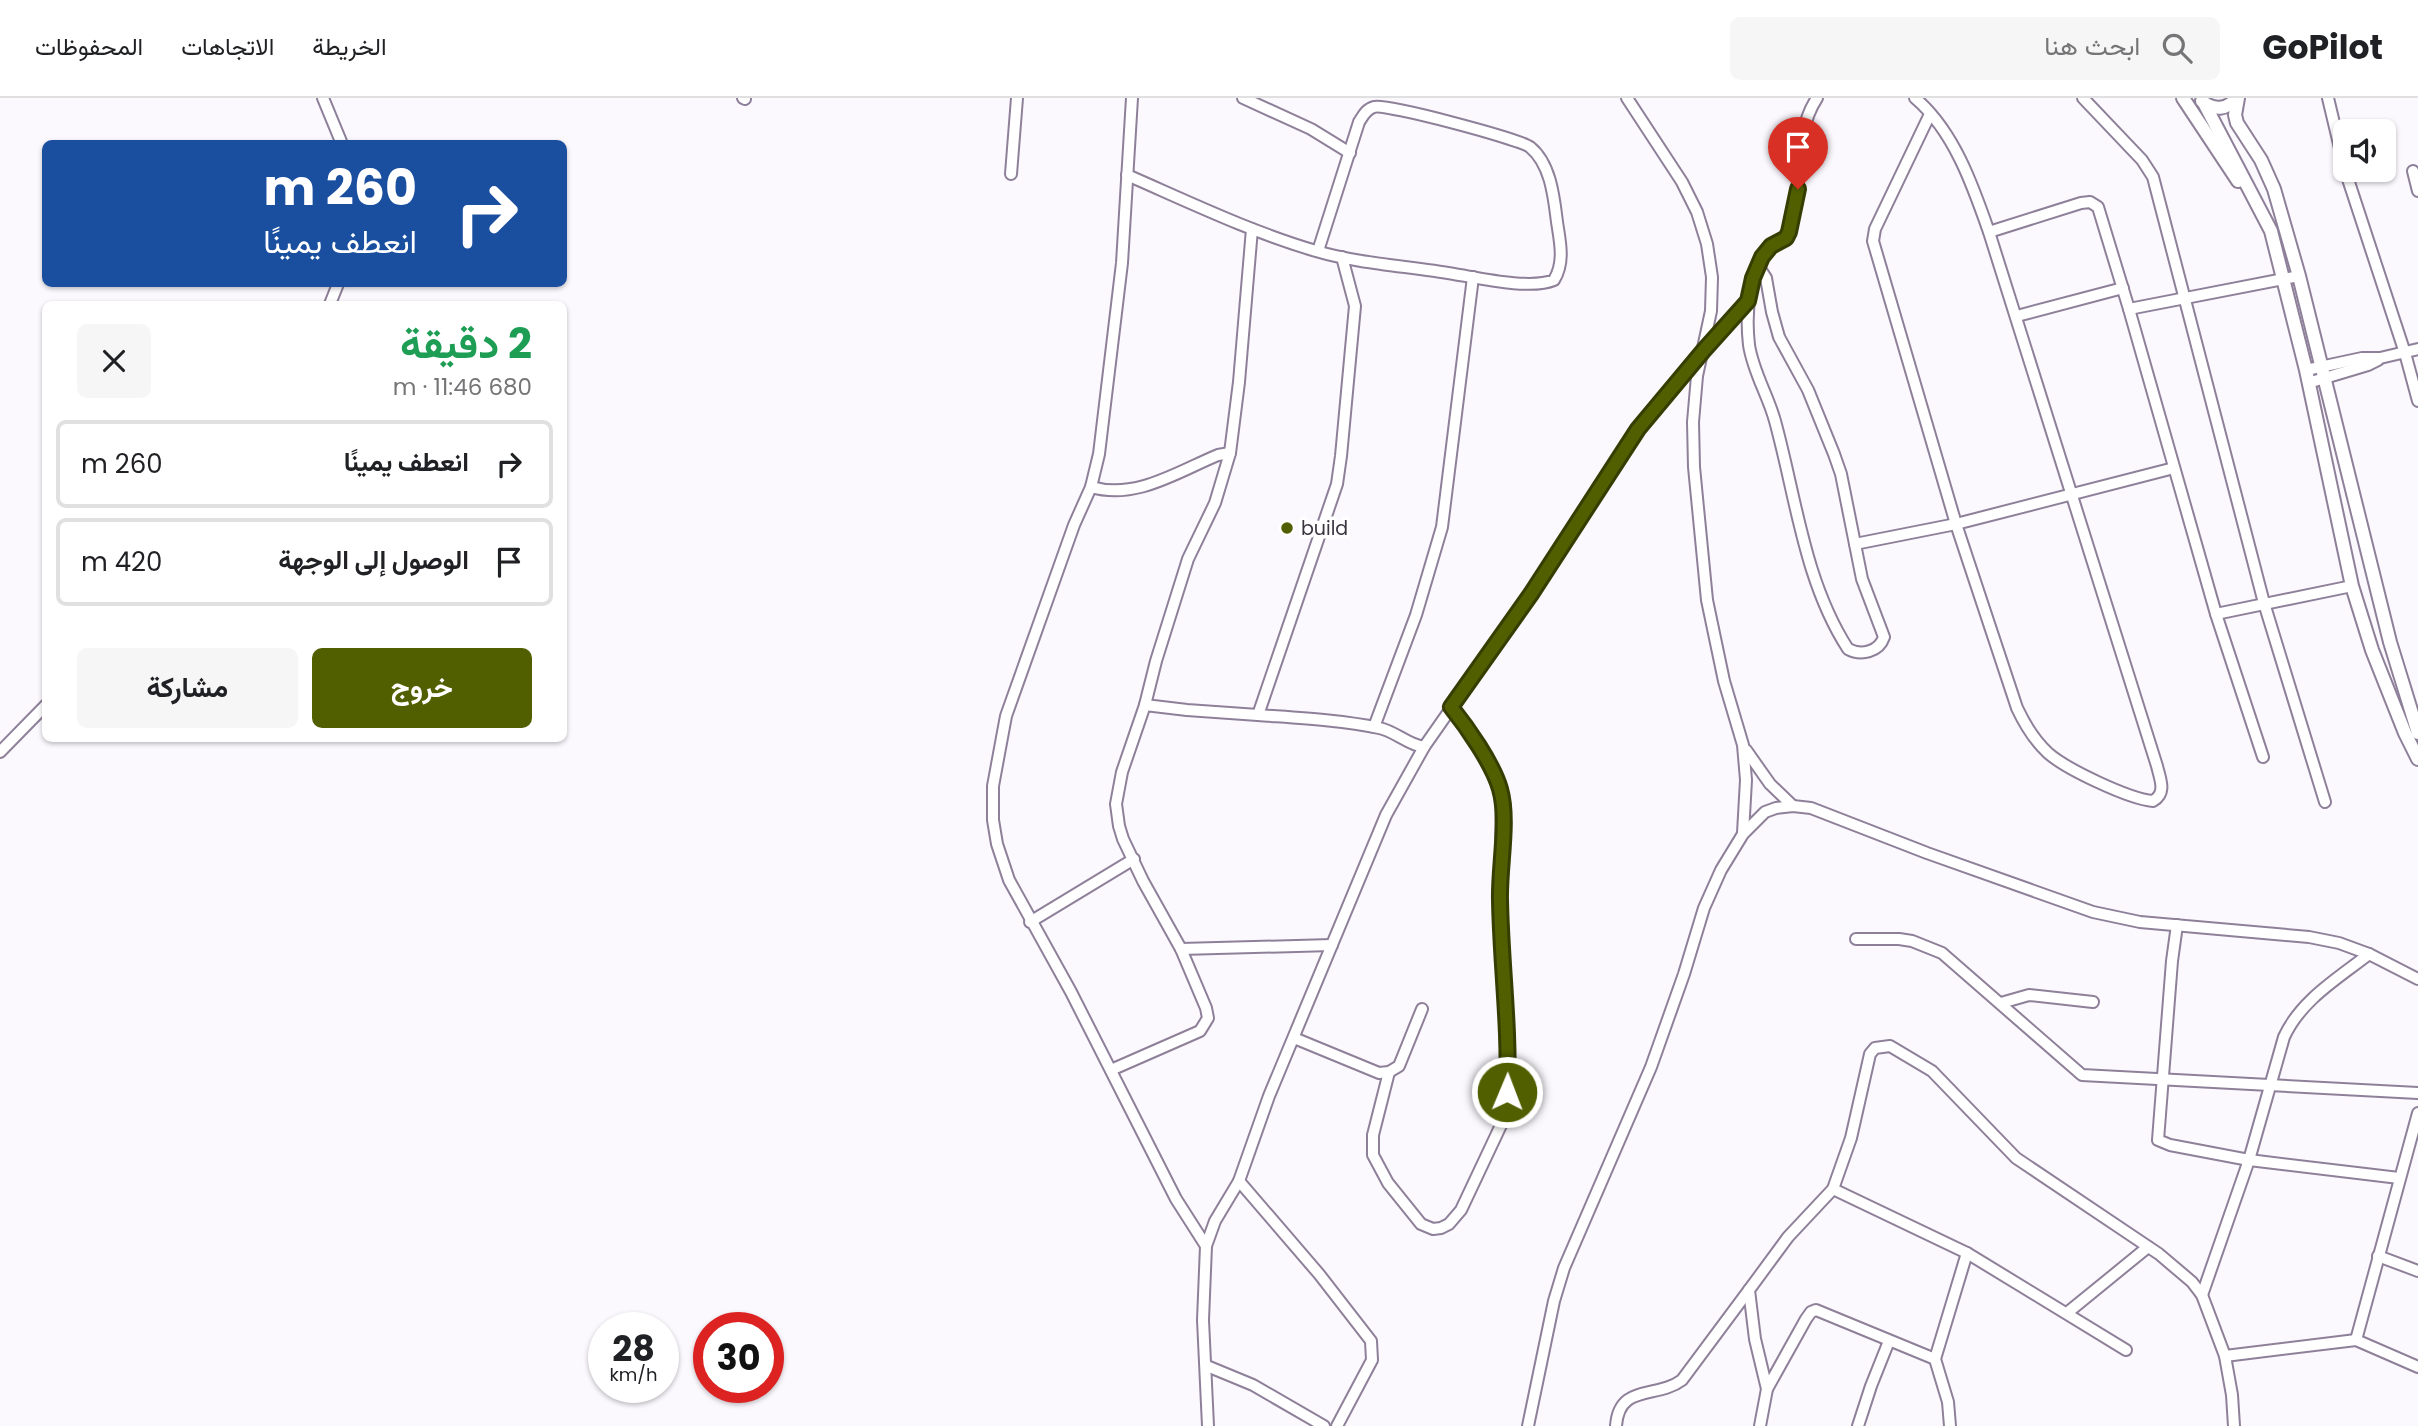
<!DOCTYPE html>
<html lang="ar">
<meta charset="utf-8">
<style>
:root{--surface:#fff;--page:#f6f6f6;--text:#202124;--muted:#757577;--line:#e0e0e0;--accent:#515f00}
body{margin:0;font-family:Poppins,Vazirmatn,sans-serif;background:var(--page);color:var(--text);direction:rtl;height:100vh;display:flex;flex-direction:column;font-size:26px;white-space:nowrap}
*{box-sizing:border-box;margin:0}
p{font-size:23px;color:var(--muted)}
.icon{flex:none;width:38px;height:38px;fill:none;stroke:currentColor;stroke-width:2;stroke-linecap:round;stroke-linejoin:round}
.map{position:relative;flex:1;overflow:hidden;direction:ltr}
.sheet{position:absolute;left:42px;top:203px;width:525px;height:441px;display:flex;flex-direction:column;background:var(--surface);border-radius:10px;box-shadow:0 2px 5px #0004;direction:rtl}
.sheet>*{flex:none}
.top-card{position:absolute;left:42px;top:42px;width:525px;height:147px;border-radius:10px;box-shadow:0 2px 5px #0004;direction:rtl;background:#1a4fa0;color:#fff;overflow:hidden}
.controls{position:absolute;left:2333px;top:21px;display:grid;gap:14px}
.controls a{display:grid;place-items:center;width:63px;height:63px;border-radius:10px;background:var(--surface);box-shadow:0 2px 5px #0004;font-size:35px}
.speed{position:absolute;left:588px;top:1214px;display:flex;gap:14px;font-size:35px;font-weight:700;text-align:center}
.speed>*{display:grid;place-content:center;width:91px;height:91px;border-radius:50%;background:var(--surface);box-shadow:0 2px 5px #0004;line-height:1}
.speed small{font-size:18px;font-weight:400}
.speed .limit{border:10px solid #d22;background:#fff;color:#111}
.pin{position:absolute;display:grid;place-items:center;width:60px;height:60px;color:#fff;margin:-72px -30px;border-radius:50% 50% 50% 0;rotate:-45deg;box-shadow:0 0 7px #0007}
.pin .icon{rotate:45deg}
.me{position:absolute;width:77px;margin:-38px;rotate:1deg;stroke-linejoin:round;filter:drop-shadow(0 0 5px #0008)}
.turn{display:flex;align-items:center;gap:24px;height:147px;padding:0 35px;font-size:32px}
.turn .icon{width:91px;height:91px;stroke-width:2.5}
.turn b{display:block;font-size:49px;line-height:60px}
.round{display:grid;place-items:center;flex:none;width:74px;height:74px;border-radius:10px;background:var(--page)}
.overview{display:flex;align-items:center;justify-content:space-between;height:119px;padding:0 35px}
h1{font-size:42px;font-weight:700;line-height:52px;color:#1e9e55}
.button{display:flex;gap:14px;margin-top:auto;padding:14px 35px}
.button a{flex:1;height:80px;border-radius:10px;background:var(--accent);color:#fff;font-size:28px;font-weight:700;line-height:80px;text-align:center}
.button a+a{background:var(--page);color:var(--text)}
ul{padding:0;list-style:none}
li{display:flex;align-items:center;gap:21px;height:88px;margin:0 14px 10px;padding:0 21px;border:4px solid var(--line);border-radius:10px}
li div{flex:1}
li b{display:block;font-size:26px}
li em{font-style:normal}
header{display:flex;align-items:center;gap:42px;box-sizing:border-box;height:98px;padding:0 35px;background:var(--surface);border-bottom:2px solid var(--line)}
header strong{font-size:33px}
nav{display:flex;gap:38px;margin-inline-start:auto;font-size:24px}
.search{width:490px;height:63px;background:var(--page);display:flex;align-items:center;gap:18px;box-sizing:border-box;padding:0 24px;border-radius:10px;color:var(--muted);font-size:26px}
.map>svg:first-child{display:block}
</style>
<header>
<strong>GoPilot</strong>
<div class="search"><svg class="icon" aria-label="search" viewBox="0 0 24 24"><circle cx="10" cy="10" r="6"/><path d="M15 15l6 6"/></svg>ابحث هنا</div>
<nav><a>الخريطة</a><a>الاتجاهات</a><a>المحفوظات</a></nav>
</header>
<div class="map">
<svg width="2418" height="1328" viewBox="0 0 2418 1328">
<rect width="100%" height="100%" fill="#fbf8fe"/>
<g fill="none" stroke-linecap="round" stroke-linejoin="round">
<g stroke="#8f809a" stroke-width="14">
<g id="minor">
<polyline points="323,0 342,46"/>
<polyline points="743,0 745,1"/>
<polyline points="1132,0 1122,165 1099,356 1091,389 1074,427 1006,618 993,688 993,722 997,746 1009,782 1071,894 1176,1101 1206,1148"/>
<polyline points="1243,0 1311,31 1350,55"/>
<polyline points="1627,0 1682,84 1697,114 1707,146 1712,179 1711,213 1697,278 1693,324 1694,369 1707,502 1724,583 1743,647 1746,682 1743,735"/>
<path d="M1915 0C1954 33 1973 88 1989 134L2157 668C2160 681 2167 695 2153 703 2129 701 2066 671 2048 655 2034 642 2025 627 2017 610L1956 426 1873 143 1875 131 1930 16"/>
<polyline points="2083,0 2142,62 2153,79 2264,505 2325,704"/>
<polyline points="2328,0 2345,71"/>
<polyline points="2345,72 2405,255 2418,303"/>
<polyline points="2413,73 2418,93"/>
<polyline points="1011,76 1017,0"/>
<path d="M1127 77C1189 104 1251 134 1316 153 1360 166 1408 168 1454 176 1479 180 1531 192 1554 182 1565 164 1560 144 1557 124 1554 100 1551 66 1530 49 1519 41 1385 5 1374 9 1366 11 1363 18 1359 24L1318 153"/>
<polyline points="1989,134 2081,105 2090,104 2098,109 2129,211 2216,516 2263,659"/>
<path d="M1758 168C1747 194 1746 220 1749 247 1753 274 1768 297 1775 323 1796 399 1804 483 1848 551 1861 558 1879 554 1884 539L1862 481 1841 376 1834 356 1808 292 1779 239 1772 214 1766 180 1758 168C1761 161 1763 155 1769 150 1777 144 1785 144 1789 133 1805 91 1791 39 1817 0"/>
<polyline points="330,206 338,186"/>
<polyline points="2129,211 2299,178"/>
<polyline points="2017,218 2123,190"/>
<polyline points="2306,272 2362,260 2380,260 2418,251"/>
<polyline points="2308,285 2368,267 2378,262"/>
<path d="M1091 389C1136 402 1177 374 1218 357L1230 355"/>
<polyline points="1855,446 1956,426 2174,370"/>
<polyline points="2216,516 2352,488"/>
<polyline points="1145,607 1187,612 1258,617 1337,386 1341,358 1355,208 1342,159"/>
<path d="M1258 617C1298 620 1340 622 1379 630 1395 633 1408 647 1424 649"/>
<polyline points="1374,629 1416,517 1442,429 1473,179"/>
<polyline points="1746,652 1770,686 1793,708"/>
<polyline points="0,654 46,607"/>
<polyline points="1030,824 1134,761"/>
<polyline points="2177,827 2172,863 2158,1042 2170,1047 2249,1062 2399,1080"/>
<polyline points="1856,841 1899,841 1912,843 1942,855 2082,977 2418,995"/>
<polyline points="1181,851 1332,847"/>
<polyline points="2001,905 2029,897 2093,904"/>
<polyline points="1294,940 1379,975 1389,974 1399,968 1422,911"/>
<polyline points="1111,972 1200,933 1208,920 1206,910 1181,851 1143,783 1123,741 1119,728 1116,706 1122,674 1145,607 1156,563 1188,461 1215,405 1230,355 1239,284 1252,131"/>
<polyline points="1389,974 1373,1037 1373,1057 1388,1085 1421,1126 1433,1131 1441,1130 1449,1126 1461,1112 1502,1025 1508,973 1500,799 1502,703 1498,685 1466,627 1451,609"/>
<polyline points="1239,1083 1319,1176 1371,1243 1372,1262 1337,1328"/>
<polyline points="1833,1091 1967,1155 2126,1252"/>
<polyline points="2378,1158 2418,1173"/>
<path d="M2202 1197 2249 1062 2284 939C2301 902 2337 881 2369 856"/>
<polyline points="2067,1215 2148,1149"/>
<polyline points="2356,1242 2418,1015"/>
<polyline points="2225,1258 2356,1242 2418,1269"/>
<polyline points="1207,1268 1253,1287 1324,1328"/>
<polyline points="1767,1291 1755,1241 1749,1192 1788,1139 1833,1091 1851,1040 1870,956 1875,950 1890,948 1932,973 2016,1060 2159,1156 2192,1184 2202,1197 2225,1258 2232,1297 2234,1328"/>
<polyline points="1208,1328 1203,1222 1206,1148 1215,1123 1239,1083 1269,998 1386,717 1424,649 1531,496 1638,331 1704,252 1748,203"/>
<polyline points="1528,1328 1554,1203 1564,1170 1651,969 1684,876 1704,810 1721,772 1743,736 1765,714 1776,710 1793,708 1811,710 1927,755 2093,814 2140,824 2309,839 2339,845 2369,856 2418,881"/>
<path d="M1616 1328C1619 1285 1657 1301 1682 1282L1749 1192"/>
<polyline points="1760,1328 1767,1291 1806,1221 1811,1214 1816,1212 1935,1261"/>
<polyline points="1858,1328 1871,1288 1889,1243"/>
<polyline points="1950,1328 1948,1304 1935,1261 1967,1155"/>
</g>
</g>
<g stroke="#8f809a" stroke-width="16">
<g id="tertiary">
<polyline points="2183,0 2238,83"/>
<polyline points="2238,0 2235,17 2237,25 2261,62 2274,91 2299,178 2390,544 2418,635"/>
<path d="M2202 3C2214 13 2227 12 2237 0"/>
<polyline points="2204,5 2271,133 2306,272 2352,488 2372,552 2405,635 2418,661"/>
</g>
</g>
<use href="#minor" stroke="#fff" stroke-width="10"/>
<use href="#tertiary" stroke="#fff" stroke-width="12"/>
</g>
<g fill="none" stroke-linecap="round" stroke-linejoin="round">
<g stroke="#353e00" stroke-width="18">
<path id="route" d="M1507 994C1510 930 1501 866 1500 802 1499 769 1509 722 1500 691 1493 666 1467 629 1451 609L1531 496 1638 331 1704 252 1748 203 1753 180 1762 159 1771 148 1786 140 1789 134 1798 91"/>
</g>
<use href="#route" stroke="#515f00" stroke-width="12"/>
</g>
<circle fill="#515f00" stroke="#fff" stroke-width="2.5" cx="1287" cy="430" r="7"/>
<g text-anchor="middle" stroke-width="7" stroke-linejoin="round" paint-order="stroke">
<g font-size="19" fill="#3b3540" stroke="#fff" text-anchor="start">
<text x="1301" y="437">build</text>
</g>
</g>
</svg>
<div class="controls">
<a><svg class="icon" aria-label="sound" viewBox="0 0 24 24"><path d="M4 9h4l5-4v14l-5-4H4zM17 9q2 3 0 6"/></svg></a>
</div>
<div class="speed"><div>28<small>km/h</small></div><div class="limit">30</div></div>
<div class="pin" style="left:1798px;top:91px;background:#d93025"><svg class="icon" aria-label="arrive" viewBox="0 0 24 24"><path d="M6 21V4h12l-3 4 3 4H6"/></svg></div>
<svg class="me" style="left:1507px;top:994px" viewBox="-20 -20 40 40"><circle r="17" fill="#515f00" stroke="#fff" stroke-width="3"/><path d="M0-11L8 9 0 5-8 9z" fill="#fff"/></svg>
<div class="top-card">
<div class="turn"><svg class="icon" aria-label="right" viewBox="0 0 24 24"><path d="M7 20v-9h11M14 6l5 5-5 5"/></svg><div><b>260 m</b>انعطف يمينًا</div></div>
</div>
<section class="sheet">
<div class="overview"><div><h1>2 دقيقة</h1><p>680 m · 11:46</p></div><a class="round"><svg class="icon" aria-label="close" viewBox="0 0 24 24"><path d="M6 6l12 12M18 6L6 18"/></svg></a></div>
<ul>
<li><svg class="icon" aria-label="right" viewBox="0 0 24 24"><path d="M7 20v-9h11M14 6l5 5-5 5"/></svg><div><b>انعطف يمينًا</b></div><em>260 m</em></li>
<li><svg class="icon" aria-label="arrive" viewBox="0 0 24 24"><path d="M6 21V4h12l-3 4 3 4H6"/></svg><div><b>الوصول إلى الوجهة</b></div><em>420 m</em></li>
</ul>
<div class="button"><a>خروج</a><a>مشاركة</a></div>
</section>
</div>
